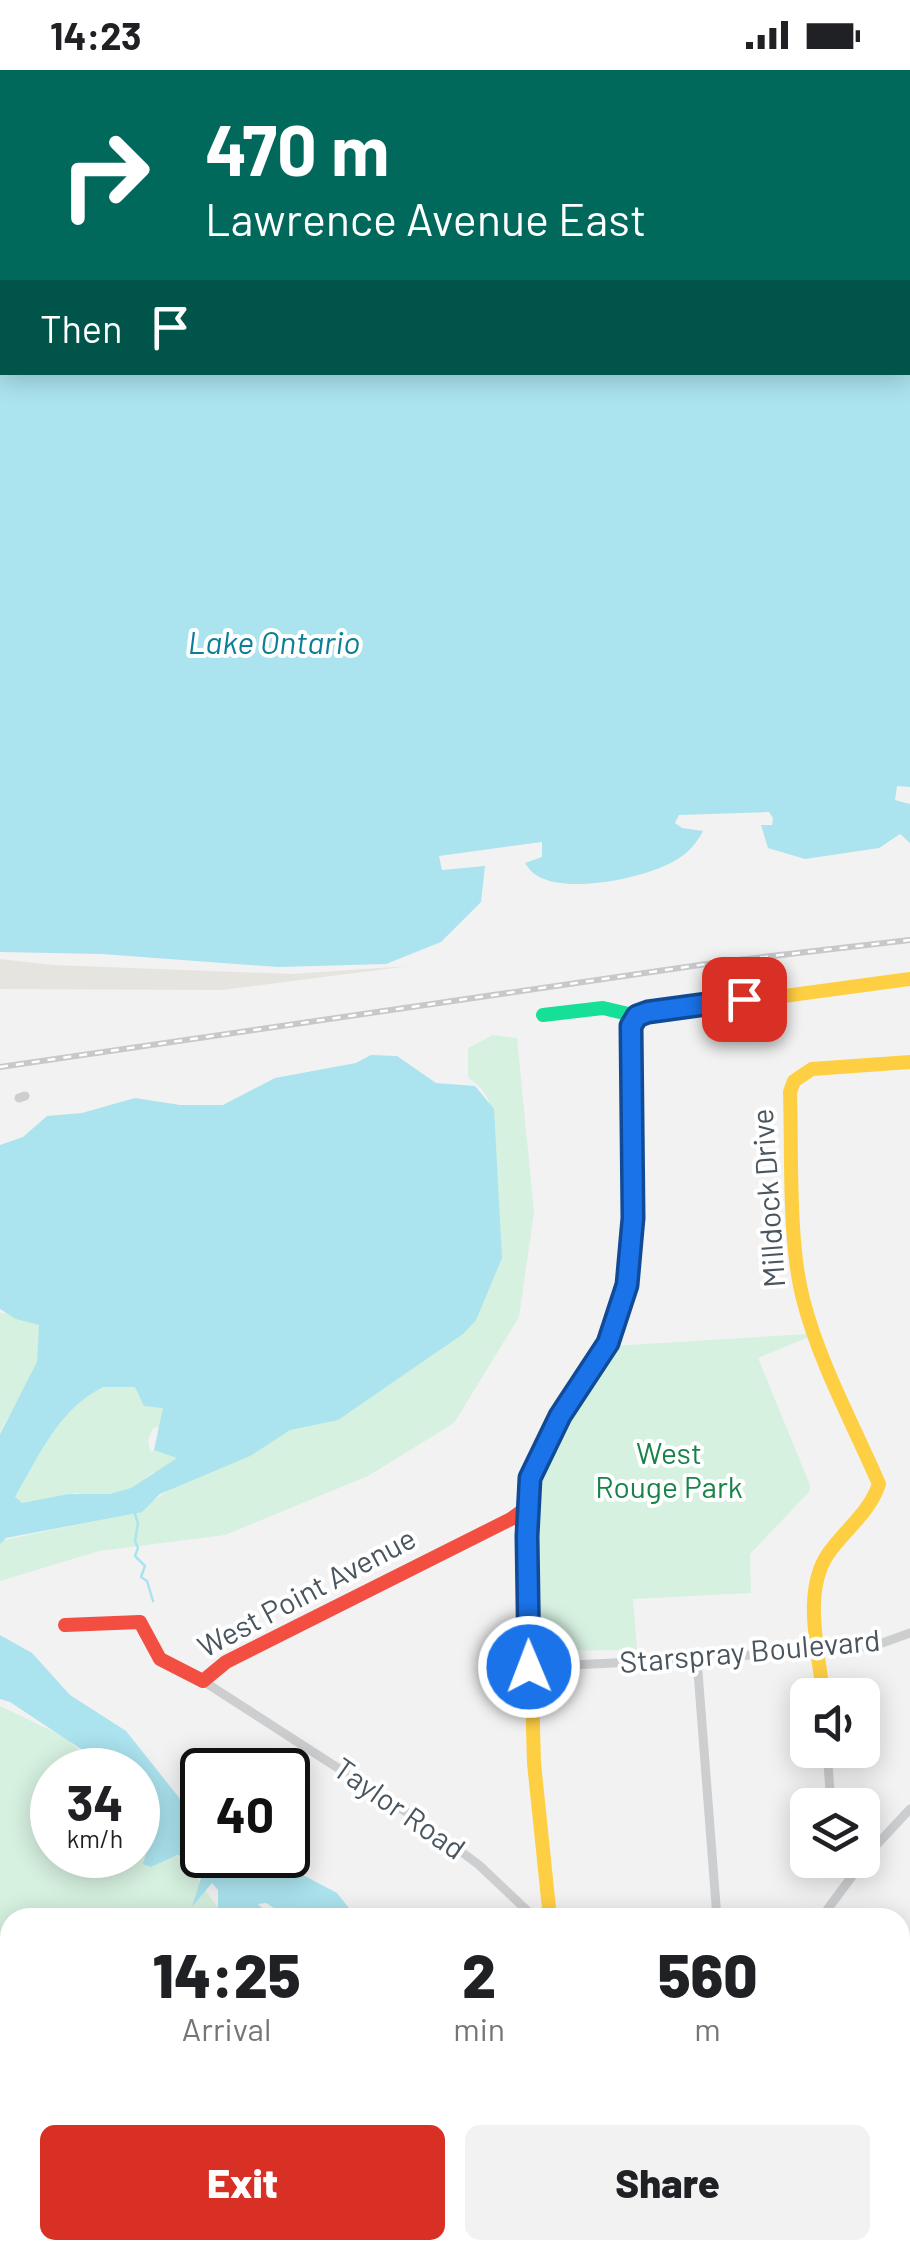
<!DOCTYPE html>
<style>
:root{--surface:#fff;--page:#f2f2f2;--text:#202124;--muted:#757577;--accent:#d93025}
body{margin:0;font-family:Barlow,sans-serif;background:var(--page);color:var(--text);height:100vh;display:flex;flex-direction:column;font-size:38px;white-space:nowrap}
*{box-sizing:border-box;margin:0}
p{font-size:32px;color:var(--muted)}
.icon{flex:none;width:55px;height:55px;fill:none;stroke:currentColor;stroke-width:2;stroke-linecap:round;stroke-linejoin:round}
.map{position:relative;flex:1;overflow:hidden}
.side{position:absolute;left:0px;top:1838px;width:910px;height:352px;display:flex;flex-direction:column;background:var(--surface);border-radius:30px 30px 0 0;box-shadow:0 5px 25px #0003}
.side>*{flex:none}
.hud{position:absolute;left:0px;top:0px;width:910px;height:305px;box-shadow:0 5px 25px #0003;background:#00695c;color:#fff;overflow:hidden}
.tools{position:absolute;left:790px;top:1608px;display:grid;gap:20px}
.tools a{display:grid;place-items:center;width:90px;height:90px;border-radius:15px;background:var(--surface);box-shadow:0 5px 25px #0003;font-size:50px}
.speed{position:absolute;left:30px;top:1678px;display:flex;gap:20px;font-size:50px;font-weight:700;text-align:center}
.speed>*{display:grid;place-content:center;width:130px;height:130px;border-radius:50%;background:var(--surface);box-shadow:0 5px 25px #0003;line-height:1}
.speed small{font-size:25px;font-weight:400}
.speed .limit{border:5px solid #111;border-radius:15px;background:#fff;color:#111}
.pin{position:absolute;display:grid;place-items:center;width:85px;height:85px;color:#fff;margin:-42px;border-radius:20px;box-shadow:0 5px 15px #0006}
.me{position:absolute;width:110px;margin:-55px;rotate:359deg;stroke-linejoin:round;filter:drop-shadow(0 0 8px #0008)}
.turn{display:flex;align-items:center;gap:35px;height:210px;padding:0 40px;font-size:45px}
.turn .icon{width:130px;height:130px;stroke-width:2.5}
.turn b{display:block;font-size:70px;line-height:85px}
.then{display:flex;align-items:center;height:95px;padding:0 40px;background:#0003;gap:20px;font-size:38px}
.eta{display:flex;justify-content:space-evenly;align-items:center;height:170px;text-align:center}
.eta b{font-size:60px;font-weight:800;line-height:70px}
.button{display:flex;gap:20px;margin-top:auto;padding:20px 40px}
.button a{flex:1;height:115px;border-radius:15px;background:var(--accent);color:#fff;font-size:40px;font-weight:800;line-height:115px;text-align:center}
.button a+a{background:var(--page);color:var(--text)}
.status{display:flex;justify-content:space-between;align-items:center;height:70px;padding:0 50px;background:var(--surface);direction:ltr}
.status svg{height:28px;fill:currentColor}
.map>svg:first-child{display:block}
</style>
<div class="status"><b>14:23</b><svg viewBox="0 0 49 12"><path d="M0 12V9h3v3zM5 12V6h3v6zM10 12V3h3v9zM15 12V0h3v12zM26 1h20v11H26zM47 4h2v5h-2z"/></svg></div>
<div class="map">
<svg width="910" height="2189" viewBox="0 0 910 2189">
<rect width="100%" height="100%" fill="#f2f2f2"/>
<g fill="#d6f1e0">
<path d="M493 965 517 968 534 1142 519 1247 454 1353 368 1406 225 1465 99 1481 0 1511V1471L137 1442 176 1415 474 1247C503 1196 499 1139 495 1082 493 1052 496 1024 468 1008V978Z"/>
<polygon points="41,1242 46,1280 0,1361 0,1243"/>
<path d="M807 1264 809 1267 758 1288 810 1415 809 1422 750 1484 751 1523 633 1529 637 1580 537 1581C535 1525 523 1449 541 1395 555 1352 588 1314 613 1276Z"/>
<polygon points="151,1270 169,1356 153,1358 148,1370 150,1382 264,1331 185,1392 152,1403 118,1428 104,1430 76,1423 5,1437 59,1337"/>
<polygon points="0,1636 65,1667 101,1700 52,1700 52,1785 138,1785 138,1747 148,1783 182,1787 218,1838 215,1848 10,1848 10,2180 383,2180 391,2189 0,2189"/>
</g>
<polygon fill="#e5e4df" points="0,889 53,895 292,904 409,896 222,920 0,919"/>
<g fill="#abe3ee" fill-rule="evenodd">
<path d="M0 0H910V717L897 716 895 730 910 734V773L900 764 879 778 805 789 768 778 761 755H772L773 748 769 742 679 745 675 753 682 758 703 761C697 773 688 783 676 790 647 808 566 825 536 805 531 802 528 797 525 793L542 787V772L439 786 442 800 485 796 481 832 441 872 386 894 278 897 102 884 0 882ZM908 2V302H2V2Z"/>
<path d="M371 985 397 986 436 1013 475 1016 494 1039 502 1188 476 1250 463 1264 338 1350 290 1360 250 1386 160 1424 142 1442 6 1468 0 1474V1364L37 1292 39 1255 16 1249 0 1239V1075L23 1067 47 1046 82 1043 135 1028 180 1035H223L275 1008 356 993ZM103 1317H135L144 1336 163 1338 154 1380 177 1388 131 1418 110 1424H69L22 1433 15 1427C39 1385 59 1339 103 1317Z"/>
<polygon points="0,1565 32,1583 70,1625 126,1661 196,1749 202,1752 202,1785 265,1785 337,1823 356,1847 289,1847 266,1833 258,1834 272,1847 218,1847 218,1820 212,1813 192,1837 202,1805 187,1788 177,1785 151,1797 143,1794 147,1781 138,1749 138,1700 103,1700 81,1679 10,1632 0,1629"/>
</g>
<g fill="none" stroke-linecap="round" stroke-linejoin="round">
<g stroke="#abe3ee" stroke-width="2.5">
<polyline points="135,1444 138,1453 135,1471 138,1478 135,1486 145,1496 141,1507 147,1511 153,1531"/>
<polyline points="352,2180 354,2189"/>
</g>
<g stroke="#ccced0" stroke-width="9">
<polyline points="19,1028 25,1026"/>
<polyline points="697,1589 717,1848"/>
<polyline points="529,1597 697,1589 874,1576 910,1563"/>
<polyline points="203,1611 420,1751 479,1795 535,1848"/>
<polyline points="827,1680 831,1735"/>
<polyline points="821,1848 870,1782 910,1739"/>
<polyline points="900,1948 910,1935"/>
<polyline points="900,2170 910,2156"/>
<polyline points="899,2180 910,2189"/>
<polyline points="594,2189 595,2180"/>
<polyline points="885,2189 892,2180"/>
</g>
<g stroke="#16e098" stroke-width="14">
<polyline points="543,945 603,938 637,946"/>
<path d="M593 1297C656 1206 634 1061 631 956L637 946"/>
</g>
<g stroke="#ffcf43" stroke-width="14">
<polyline points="637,946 910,909"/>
<path d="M823 1625C819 1582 802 1522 828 1484 845 1459 869 1444 879 1414 853 1354 819 1292 803 1229 788 1171 792 1084 790 1022L794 1011 812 999 910 992"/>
<polyline points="550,1848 534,1693 527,1439 536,1387 558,1347 593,1297"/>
</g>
<polyline stroke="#f24e42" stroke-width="14" points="65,1555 140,1552 160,1589 203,1611 226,1592 511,1449 529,1436"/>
<g stroke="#c7c8ca" stroke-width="6">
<polyline id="rail" points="0,997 720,892 910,870"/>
</g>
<use href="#rail" stroke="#fff" stroke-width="2.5" stroke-dasharray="8" stroke-linecap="butt"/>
</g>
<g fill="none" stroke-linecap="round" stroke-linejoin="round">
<g stroke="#114b97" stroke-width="25">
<polyline id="route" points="529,1597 527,1466 530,1408 560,1346 608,1273 627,1215 633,1148 631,956 637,946 648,942 744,929"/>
</g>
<use href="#route" stroke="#1a73e8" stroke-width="18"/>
</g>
<g text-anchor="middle" stroke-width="8" stroke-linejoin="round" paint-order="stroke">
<g font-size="30" fill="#49555f" stroke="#fff">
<text transform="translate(769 1128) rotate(-94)" y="10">Milldock Drive</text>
<text transform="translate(307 1523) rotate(-28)" y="10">West Point Avenue</text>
<text transform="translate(750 1582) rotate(-5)" y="10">Starspray Boulevard</text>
<text transform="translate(399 1739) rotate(35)" y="10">Taylor Road</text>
</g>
<g font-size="30" fill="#178349" stroke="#fff">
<text x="669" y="1394">West<tspan x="669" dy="34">Rouge Park</tspan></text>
</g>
<g font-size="32" font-style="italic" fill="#0c7f97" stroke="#fff">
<text x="274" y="584">Lake Ontario</text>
</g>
</g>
</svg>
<div class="tools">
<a><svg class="icon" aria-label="sound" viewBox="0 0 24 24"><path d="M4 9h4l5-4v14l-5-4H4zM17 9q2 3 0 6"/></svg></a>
<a><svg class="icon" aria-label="layers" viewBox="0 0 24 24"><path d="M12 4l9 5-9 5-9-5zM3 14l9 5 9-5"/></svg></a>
</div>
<div class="speed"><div>34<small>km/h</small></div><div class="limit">40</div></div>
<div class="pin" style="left:744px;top:929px;background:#d93025"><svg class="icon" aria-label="arrive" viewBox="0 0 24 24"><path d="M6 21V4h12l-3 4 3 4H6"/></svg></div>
<svg class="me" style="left:529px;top:1597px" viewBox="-20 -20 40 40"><circle r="17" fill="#1a73e8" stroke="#fff" stroke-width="3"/><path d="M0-11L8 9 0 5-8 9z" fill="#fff"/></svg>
<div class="hud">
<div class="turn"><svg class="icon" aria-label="right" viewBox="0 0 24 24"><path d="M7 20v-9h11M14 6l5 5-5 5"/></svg><div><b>470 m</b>Lawrence Avenue East</div></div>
<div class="then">Then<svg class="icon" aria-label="arrive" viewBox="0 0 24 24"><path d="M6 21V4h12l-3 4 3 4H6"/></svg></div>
</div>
<section class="side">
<div class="eta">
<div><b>14:25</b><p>Arrival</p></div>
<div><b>2</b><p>min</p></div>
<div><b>560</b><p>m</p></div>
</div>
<div class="button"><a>Exit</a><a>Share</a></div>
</section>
</div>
